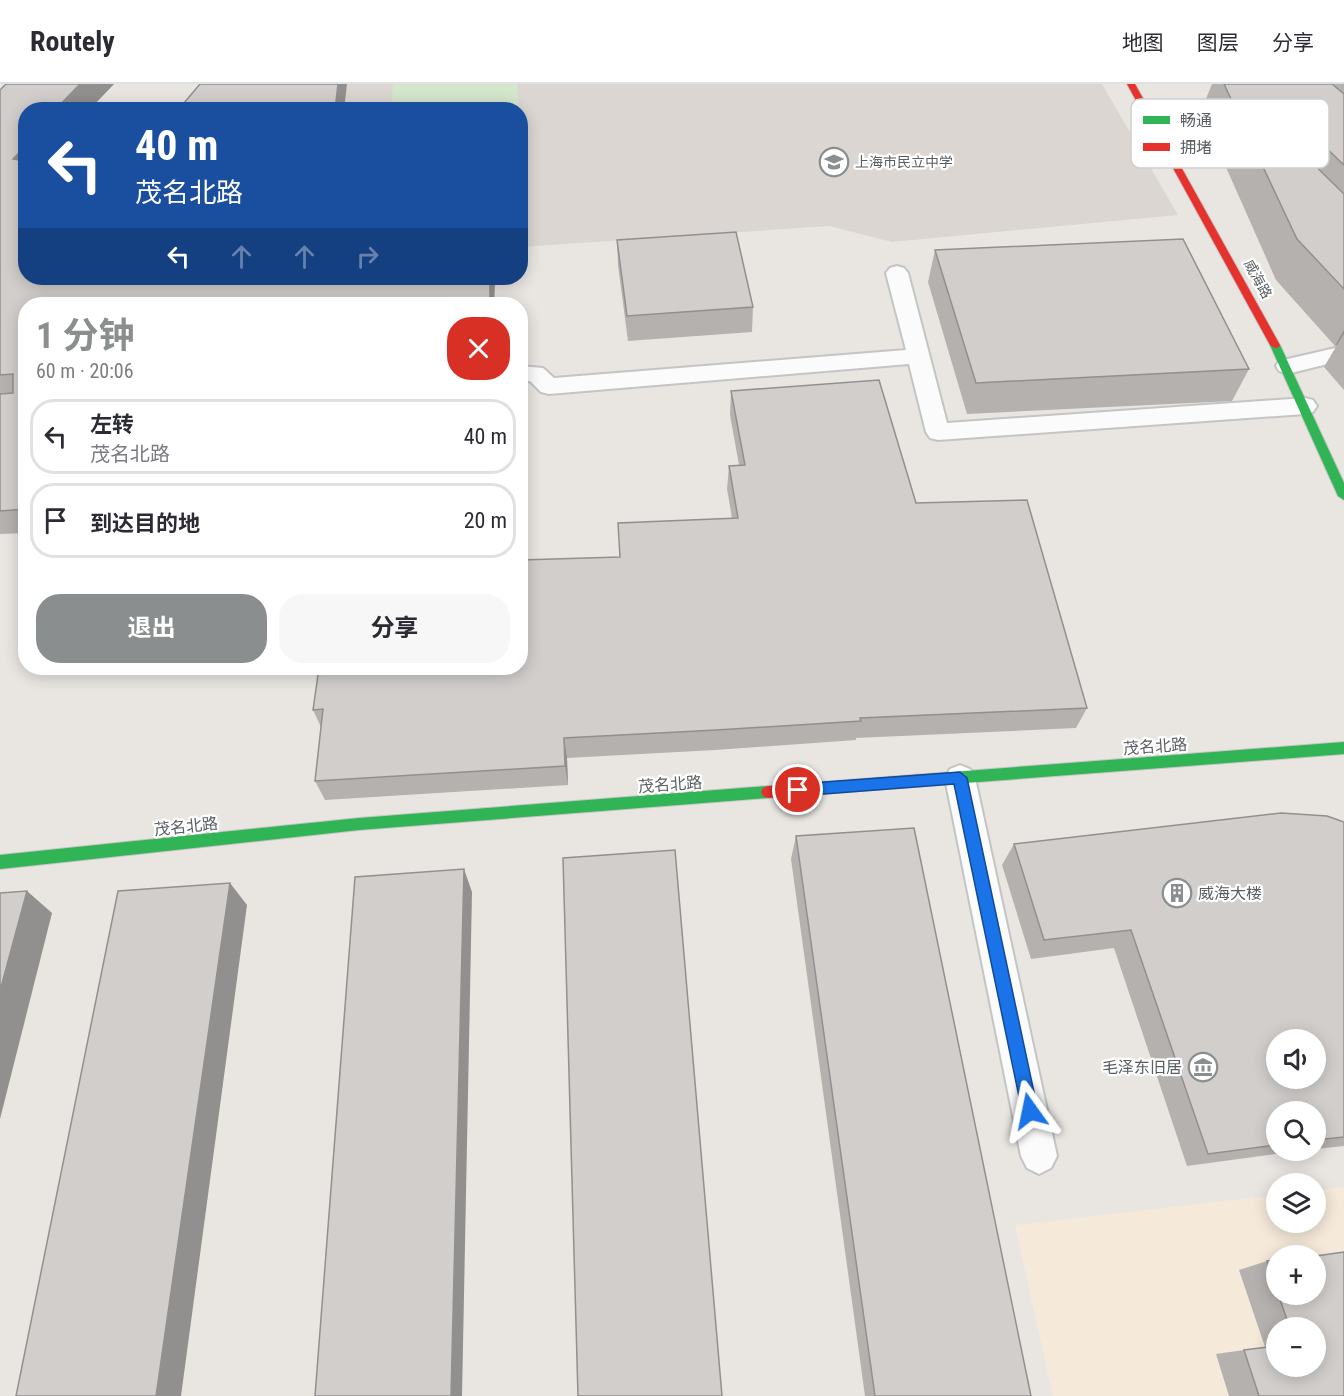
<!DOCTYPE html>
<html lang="zh">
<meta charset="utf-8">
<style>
:root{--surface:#fff;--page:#f7f7f7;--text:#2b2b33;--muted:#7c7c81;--line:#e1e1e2;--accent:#8b8e8e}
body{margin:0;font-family:"Roboto Condensed","Noto Sans SC",sans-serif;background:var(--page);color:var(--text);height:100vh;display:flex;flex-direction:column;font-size:22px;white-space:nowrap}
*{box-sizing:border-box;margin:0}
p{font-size:20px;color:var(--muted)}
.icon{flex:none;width:33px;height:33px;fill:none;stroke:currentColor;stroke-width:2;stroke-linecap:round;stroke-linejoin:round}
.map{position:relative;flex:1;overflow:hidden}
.panel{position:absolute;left:18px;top:213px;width:510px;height:378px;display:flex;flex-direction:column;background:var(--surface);border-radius:24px;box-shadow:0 3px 15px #0003}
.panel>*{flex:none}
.guide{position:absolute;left:18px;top:18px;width:510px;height:183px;border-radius:24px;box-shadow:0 3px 15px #0003;background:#1a4fa0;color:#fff;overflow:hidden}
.fabs{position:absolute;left:1266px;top:945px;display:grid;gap:12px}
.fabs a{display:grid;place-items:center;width:60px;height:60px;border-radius:50%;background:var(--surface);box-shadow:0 3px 15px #0003;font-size:30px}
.pin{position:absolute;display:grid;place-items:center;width:51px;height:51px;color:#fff;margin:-26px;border:3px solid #fff;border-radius:50%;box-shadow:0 2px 6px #0007}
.me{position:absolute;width:66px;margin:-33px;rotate:348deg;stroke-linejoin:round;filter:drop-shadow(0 0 4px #0008)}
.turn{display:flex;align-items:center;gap:21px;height:126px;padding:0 18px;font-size:27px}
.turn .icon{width:78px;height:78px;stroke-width:2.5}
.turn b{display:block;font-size:42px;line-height:51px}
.lanes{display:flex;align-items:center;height:57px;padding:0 18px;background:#0003;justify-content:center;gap:30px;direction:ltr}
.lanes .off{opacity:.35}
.round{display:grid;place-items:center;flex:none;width:63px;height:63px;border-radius:24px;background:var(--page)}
.summary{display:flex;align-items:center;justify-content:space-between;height:102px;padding:0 18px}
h1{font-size:36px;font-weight:700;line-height:45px;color:var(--accent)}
.action{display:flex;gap:12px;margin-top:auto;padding:12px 18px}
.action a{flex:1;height:69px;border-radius:24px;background:var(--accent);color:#fff;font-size:24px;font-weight:700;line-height:69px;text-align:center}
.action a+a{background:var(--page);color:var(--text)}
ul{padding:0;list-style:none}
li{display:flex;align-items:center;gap:18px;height:75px;margin:0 12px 9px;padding:0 6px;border:3px solid var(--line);border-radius:24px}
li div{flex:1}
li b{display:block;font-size:22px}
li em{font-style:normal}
header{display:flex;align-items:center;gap:36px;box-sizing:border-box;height:84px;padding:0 30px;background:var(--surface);border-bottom:2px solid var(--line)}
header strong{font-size:28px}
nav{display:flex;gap:33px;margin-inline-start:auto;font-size:21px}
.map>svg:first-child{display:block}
</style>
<header>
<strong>Routely</strong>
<nav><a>地图</a><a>图层</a><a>分享</a></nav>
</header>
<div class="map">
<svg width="1344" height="1312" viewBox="0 0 1344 1312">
<rect width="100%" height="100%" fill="#e9e6e2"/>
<path fill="#f5e9d9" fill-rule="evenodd" d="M1344 1103V1312H1053L1015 1141 1276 1111V1138H1316V1106ZM1276 1172H1316V1210H1276ZM1276 1244H1316V1282H1276Z"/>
<polygon fill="#dbd6d1" points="289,0 1102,0 1178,131 892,158 829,142 521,163 520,26 284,26"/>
<polygon fill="#d4e6cc" points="393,0 517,0 519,25 391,25"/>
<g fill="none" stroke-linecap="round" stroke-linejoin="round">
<g stroke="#c4c4c4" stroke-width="4">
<g id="lane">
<polygon points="897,182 904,184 908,189 947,339 1305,314 1313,316 1317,322 1313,328 1305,330 938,356 930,354 926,348 909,280 549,310 541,308 530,297 520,298 520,282 543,284 554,294 906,266 886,189 890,184"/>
<polygon points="1344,262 1344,276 1287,290 1279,287 1276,282 1279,277"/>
<polygon points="960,681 970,685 975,694 1057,1072 1051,1084 1039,1090 1027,1084 1021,1072 945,694 950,685"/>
</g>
</g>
<g stroke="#c5c5c5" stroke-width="2">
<g id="fast">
<polygon points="1275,258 1280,261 1344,399 1344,416 1338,412 1270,261"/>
<polygon points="1344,658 1344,670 926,702 921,700 919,696 921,692 926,690"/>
<polygon points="768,702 773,704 775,708 773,712 768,714 359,746 0,785 0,771 359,734"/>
</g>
</g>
<g stroke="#c5c5c5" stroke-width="2">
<g id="jam">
<polygon points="1127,0 1135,0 1280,261 1279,263 1275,264 1270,261"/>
<polygon points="926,690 931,692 933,696 931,700 926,702 768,714 763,712 761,708 763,704 768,702"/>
</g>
</g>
<use href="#lane" fill="#fcfbfb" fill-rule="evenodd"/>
<use href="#fast" fill="#30b455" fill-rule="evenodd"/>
<use href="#jam" fill="#e5322d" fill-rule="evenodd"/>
</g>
<g fill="#b4b1af" fill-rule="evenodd">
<polygon points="6,0 114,0 89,26 26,26 26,194 495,194 494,220 26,220 26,449 0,450 0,6"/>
<polygon points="1212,0 1344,0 1344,306 1324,283 1337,261 1335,262 1276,196 1201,27"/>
<polygon points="617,156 753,223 752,248 628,257 618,181"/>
<polygon points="935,166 1249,285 1232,317 967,330 928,198"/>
<polygon points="731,307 916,419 1087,624 1076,644 856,654 856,656 715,666 567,674 568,701 325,716 315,697 321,643 313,626 620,473 732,434 727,405 729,382 739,381 730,331"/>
<polygon points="1344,738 1344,1062 1316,1065 1316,1028 1276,1028 1276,1066 1306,1066 1187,1082 1114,864 1031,875 1002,781 1014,760"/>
<polygon points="796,752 1031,1312 865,1312 791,775"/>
<path d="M1276 1176V1210H1316L1344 1312H1229L1216 1270 1265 1263 1239 1186 1267 1177ZM1276 1244H1316L1276 1282Z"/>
</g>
<g fill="#92908f">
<polygon points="80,0 114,0 89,26 55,26"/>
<polygon points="338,0 347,0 344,26 335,26"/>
<polygon points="1293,39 1273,80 1281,47 1284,42"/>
<polygon points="26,56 26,99 13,75 21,60"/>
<polygon points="57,194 90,194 55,195"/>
<polygon points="490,194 495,194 494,220 490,220"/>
<polygon points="1344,246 1344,250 1337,261 1335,262"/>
<polygon points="564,654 567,674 568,701 565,682"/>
<polygon points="464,785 472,808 462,1312 451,1312"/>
<polygon points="230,799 247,821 181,1312 156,1312"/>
<polygon points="27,807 52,829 0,1035 0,907"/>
</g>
<g fill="#d1cecc" stroke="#92908f" stroke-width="1.5" fill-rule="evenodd">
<polygon points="6,0 80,0 55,26 26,26 26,56 21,60 26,61 26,62 13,75 26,77 26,194 57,194 55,195 89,194 490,194 490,220 26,220 26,425 0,427 0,310 13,309 13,290 0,291 0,6"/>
<polygon points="200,0 338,0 335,26 178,26"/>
<polygon points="1224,0 1332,0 1344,10 1344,81 1302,41 1293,39 1284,42 1281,47 1285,52 1344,110 1344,205 1297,155"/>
<polygon points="736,148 753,223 627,232 617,156"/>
<polygon points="1183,155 1249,285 976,299 935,166"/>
<polygon points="879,296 916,419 1027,416 1087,624 860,634 861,637 716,646 564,654 565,682 315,697 323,625 313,626 319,584 520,584 520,476 620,473 618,439 738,434 729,382 745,381 731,307"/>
<path d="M1281 729 1327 732 1344 738V1053L1316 1056V1028H1276V1061L1208 1070 1131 846 1044 856 1014 760ZM1276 956H1316V994H1276Z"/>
<polygon points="914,744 1031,1312 875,1312 796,752"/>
<polygon points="675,766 722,1312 578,1312 563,774"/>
<polygon points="464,785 451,1312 315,1312 355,793"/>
<polygon points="230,799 156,1312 16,1312 118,807"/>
<polygon points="27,807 0,907 0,809"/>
<polygon points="1344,1168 1344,1312 1259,1312 1244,1266 1276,1262 1276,1282 1316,1282 1316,1244 1290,1244 1278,1210 1316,1210 1316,1172"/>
<polygon points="1276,1176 1276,1205 1267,1177"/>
</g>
<polygon fill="#1a73e8" stroke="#114b97" stroke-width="1.5" points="960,688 967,694 1038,1027 1036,1033 1030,1036 1024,1033 1022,1027 954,700 798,712 791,706 798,700"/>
<defs>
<g id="school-ring" transform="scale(1.5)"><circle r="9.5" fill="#fff" stroke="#8b8e8e" stroke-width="1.5"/><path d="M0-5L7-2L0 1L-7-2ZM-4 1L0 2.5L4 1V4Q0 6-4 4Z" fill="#8b8e8e"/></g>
<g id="building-ring" transform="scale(1.5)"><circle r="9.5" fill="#fff" stroke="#8b8e8e" stroke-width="1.5"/><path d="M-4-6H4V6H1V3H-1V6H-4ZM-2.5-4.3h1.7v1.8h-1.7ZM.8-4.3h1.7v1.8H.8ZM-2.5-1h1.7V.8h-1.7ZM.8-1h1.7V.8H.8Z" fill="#8b8e8e"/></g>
<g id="museum-ring" transform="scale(1.5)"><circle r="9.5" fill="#fff" stroke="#8b8e8e" stroke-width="1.5"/><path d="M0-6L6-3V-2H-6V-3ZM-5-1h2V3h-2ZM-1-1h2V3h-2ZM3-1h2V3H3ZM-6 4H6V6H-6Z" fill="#8b8e8e"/></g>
</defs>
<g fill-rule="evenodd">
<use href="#school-ring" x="834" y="78"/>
<use href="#building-ring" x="1177" y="809"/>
<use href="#museum-ring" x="1203" y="983"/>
</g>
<g text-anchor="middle" stroke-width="4.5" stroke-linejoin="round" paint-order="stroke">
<g font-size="14" fill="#585e61" stroke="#fff" text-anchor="start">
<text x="855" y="83">上海市民立中学</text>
</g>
<g font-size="14" fill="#585e61" stroke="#fff">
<text transform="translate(1258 195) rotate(61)" y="5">威海路</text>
</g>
<g font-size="16" fill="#585e61" stroke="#fff">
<text transform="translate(1155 662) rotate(-4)" y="6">茂名北路</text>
<text transform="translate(670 700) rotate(-4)" y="6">茂名北路</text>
<text transform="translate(186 742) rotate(-6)" y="6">茂名北路</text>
</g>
<g font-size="16" fill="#585e61" stroke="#fff" text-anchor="start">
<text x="1198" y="815">威海大楼</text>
<text x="1182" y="989" text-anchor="end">毛泽东旧居</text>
</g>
</g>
<rect x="1131" y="15" width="198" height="69" rx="9" fill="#fff" stroke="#cdcfd0" stroke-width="1.5"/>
<rect x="1143" y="32" width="27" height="8" fill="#30b455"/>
<rect x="1143" y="59" width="27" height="8" fill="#e5322d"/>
<g font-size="16" fill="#585e61">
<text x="1180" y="42">畅通</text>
<text x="1180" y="69">拥堵</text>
</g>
</svg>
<div class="fabs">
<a><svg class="icon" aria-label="sound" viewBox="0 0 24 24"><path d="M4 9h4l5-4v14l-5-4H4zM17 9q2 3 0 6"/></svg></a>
<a><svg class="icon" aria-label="search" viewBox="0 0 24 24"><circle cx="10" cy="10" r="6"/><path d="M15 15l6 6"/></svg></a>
<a><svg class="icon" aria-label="layers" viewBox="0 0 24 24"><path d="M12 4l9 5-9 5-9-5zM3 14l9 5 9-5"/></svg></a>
<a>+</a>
<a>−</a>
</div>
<div class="pin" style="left:798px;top:706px;background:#d93025"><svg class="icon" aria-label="arrive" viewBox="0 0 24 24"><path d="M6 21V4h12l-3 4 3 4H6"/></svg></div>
<svg class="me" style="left:1030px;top:1027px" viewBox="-20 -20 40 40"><path d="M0-17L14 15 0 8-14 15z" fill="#1a73e8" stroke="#fff" stroke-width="4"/></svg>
<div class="guide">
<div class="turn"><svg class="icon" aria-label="left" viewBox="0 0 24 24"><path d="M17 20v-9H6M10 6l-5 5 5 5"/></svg><div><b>40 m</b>茂名北路</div></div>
<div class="lanes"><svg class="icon" aria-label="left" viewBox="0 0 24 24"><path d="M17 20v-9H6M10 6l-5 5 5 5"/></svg><svg class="icon off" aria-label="ahead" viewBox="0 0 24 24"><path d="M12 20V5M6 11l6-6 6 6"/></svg><svg class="icon off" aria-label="ahead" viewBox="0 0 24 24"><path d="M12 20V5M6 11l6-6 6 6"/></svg><svg class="icon off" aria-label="right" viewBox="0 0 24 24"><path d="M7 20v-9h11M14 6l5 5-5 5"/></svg></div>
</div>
<section class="panel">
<div class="summary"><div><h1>1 分钟</h1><p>60 m · 20:06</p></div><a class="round" style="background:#d93025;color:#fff"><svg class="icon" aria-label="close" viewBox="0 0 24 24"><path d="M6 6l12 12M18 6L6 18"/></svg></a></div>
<ul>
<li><svg class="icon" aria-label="left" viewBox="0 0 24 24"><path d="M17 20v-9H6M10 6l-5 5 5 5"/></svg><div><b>左转</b><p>茂名北路</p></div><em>40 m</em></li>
<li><svg class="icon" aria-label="arrive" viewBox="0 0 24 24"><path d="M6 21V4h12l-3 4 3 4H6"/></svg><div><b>到达目的地</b></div><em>20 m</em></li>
</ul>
<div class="action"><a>退出</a><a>分享</a></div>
</section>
</div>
